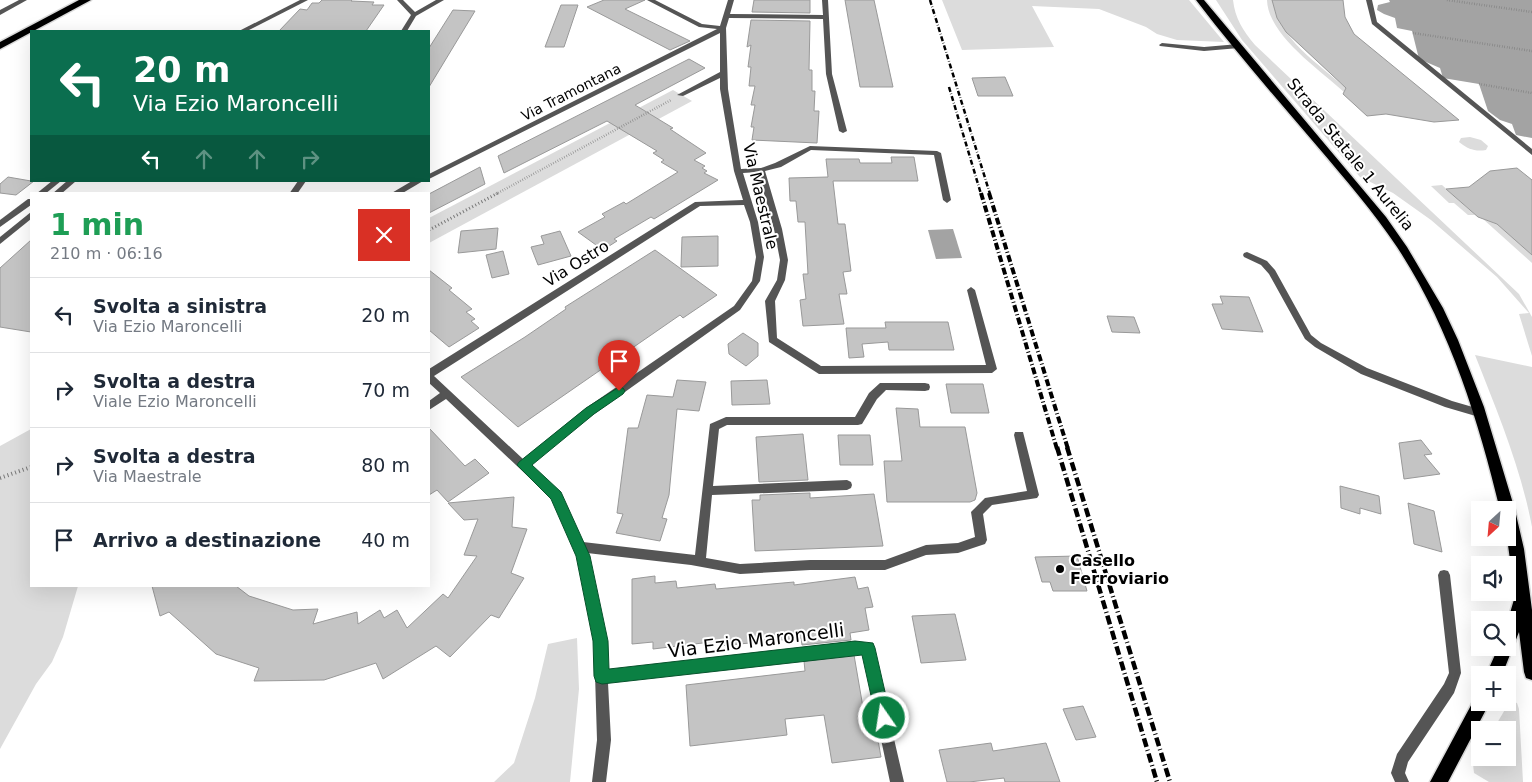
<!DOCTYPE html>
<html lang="it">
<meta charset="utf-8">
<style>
:root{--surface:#fff;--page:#f2f2f3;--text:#1f2937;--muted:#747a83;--line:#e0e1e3}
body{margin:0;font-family:"DejaVu Sans",sans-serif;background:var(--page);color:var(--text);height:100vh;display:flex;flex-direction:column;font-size:19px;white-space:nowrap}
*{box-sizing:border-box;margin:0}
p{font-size:16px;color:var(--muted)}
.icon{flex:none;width:28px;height:28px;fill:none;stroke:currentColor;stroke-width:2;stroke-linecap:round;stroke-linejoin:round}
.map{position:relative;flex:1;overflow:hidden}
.details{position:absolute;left:30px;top:192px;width:400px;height:395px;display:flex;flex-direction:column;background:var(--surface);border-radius:0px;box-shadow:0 5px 20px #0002}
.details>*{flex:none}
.top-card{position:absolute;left:30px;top:30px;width:400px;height:152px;border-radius:0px;box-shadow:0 5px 20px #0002;background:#0b6e4f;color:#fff;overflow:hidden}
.needle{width:32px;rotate:206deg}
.fabs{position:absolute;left:1471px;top:501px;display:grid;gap:10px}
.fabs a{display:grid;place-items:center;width:45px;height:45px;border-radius:0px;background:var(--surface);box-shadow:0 5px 20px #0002;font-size:25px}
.pin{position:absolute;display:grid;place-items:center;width:42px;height:42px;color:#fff;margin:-51px -21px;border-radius:50% 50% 50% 0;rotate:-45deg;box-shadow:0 0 5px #0007}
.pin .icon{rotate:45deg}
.me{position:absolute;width:55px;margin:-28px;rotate:347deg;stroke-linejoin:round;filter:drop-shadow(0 0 4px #0008)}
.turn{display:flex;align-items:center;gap:18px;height:105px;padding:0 20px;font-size:22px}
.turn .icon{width:65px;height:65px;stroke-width:2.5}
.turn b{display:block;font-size:35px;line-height:42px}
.lanes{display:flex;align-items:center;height:48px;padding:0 20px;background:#0003;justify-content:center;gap:25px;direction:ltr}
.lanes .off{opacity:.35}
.round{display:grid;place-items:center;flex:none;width:52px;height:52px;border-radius:0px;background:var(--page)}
.summary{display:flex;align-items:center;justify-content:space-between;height:85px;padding:0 20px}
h1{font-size:30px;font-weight:700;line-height:38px;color:#1e9e55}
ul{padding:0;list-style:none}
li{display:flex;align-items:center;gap:15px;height:75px;padding:0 20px;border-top:1px solid var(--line)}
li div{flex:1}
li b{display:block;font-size:19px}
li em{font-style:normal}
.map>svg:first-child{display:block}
</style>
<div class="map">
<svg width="1532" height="782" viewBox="0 0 1532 782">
<rect width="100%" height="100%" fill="#fff"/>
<g fill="#dcdcdc">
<polygon points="942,0 1189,0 1224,42 1177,40 1157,34 1146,27 1099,9 1032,6 1054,47 962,50"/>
<path d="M1216 0H1233C1235 18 1243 31 1255 45L1519 294 1532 317V356L1519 314 1529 313 1497 277 1431 220 1393 193 1360 177 1242 40Z"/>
<path d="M1267 0H1274C1275 36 1321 66 1346 88L1344 92C1319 69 1268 35 1267 0Z"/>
<polygon points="673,90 692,101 429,243 429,218"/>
<path d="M1470 137 1481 140 1488 146 1486 150C1475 152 1468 149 1459 142L1461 138Z"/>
<polygon points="1442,185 1475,215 1468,215 1454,203 1449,203 1431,186"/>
<polygon points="1483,219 1497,224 1532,255 1532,263"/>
<path d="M1475 355 1532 367V527C1521 468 1497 411 1475 355Z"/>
<polygon points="31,429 31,586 78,586 63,637 52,662 36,684 0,749 0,446"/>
<polygon points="577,638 579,689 570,782 494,782 514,763 535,698 548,644"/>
<polygon points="1510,701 1517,703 1519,709 1523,782 1489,782 1474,773 1473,764 1480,753 1480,758 1508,758 1508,730 1493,730"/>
</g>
<g fill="#a3a3a3">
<polygon points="1389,0 1532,0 1532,138 1516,135 1512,124 1500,120 1488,111 1479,84 1443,78 1440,68 1419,59 1412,31 1397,28 1395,18 1384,14 1377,10 1378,5 1390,2"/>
<polygon points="953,229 962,258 936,259 928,230"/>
</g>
<g fill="#c4c4c4" stroke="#999">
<polygon points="322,0 352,0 351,1 374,2 372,5 384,5 366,31 279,31 300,9 307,10 312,3 319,3"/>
<polygon points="604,0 645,0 625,9 690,41 670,50 587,7"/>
<polygon points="754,0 810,0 810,13 752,12"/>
<polygon points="845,0 874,0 893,87 860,87"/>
<polygon points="1272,0 1343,0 1345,17 1354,34 1459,120 1434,122 1386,114 1367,116 1343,94 1346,88 1286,32 1277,18"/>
<polygon points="561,5 578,5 564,47 545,47"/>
<polygon points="453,10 475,11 429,87 429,48"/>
<polygon points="751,20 810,21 809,70 812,70 812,91 815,91 814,111 819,111 817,143 752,140 754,127 751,127 755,105 751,105 755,86 749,86 751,67 748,67 751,45 747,47"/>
<polygon points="689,59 705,68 635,105 673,128 670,129 706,153 694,160 705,166 702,168 707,171 704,173 718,180 654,219 651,217 614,239 617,241 603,250 578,232 605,217 602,214 624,202 626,204 678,172 661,162 664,160 653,153 657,151 607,121 504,173 498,156"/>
<polygon points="1005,77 1013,96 978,96 972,78"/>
<polygon points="891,157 914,157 918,181 833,181 838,224 845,224 851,271 843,272 847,294 839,294 844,324 803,326 800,300 806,299 803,274 808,274 805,222 798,222 796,201 790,201 789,178 828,177 826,159 859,159 860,163 892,163"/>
<polygon points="480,167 485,184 429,213 429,194"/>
<polygon points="1517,168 1532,180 1532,255 1497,224 1478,217 1446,189 1469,187 1490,171"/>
<polygon points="8,177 31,181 34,181 16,195 0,193 0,184"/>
<polygon points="498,228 496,249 458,253 461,231"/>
<polygon points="560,231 571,256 538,265 531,247 544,244 541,236"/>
<polygon points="718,236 718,266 681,267 682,237"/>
<polygon points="31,240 31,332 0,327 0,268"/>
<polygon points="655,250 717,295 683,318 680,315 518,427 461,377 525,337 566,309 565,307"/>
<polygon points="503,251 509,274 492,278 486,255"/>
<polygon points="429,270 452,288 449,290 472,309 466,312 475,319 471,321 479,328 449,347 429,330"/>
<polygon points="1220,296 1249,297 1263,332 1222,329 1212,304 1223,304"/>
<polygon points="1107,316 1134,317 1140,333 1112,332"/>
<polygon points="885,322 948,322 954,350 889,350 888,342 862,344 864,357 849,358 846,328 886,328"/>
<polygon points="743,333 758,343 758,356 746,366 729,354 728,344"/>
<polygon points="677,380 706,382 699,411 677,409 669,495 662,518 667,519 660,541 616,533 623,514 617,513 628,428 638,428 647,395 673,397"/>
<polygon points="767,380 770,404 732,405 731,381"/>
<polygon points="946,384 983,384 989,413 951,413"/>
<polygon points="896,408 918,409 920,427 965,427 977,493 975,500 970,502 887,502 884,461 902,461"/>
<polygon points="429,428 465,466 475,459 489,473 448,502 437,490 429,495"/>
<polygon points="803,434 808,480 759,482 756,437"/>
<polygon points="838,435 870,435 873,465 840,465"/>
<polygon points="1421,440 1432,454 1424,455 1440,474 1404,479 1399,443"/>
<polygon points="1340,486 1379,496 1381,514 1360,508 1360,514 1341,508"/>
<polygon points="810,493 810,498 874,494 883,546 755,551 752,500 760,500 760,495"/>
<polygon points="514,497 512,527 527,529 511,573 524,578 499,618 491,615 450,657 436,646 383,679 376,663 324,680 254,681 259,668 216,654 169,612 160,616 152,586 236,586 249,596 293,610 318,609 313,624 357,612 358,624 380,610 384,618 397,610 407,628 443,594 448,598 477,556 464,555 478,519 464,520 448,503"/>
<polygon points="1408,503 1434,511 1442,552 1414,544"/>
<polygon points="1077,556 1087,591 1053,591 1050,582 1042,582 1035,557"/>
<polygon points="655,576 655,583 676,581 677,588 715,584 716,589 794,582 794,585 855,577 858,589 868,587 873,607 865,608 869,630 850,633 851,640 802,645 801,638 719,646 719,641 653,649 653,642 632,644 632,579"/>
<polygon points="955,614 966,660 921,663 912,616"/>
<polygon points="854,655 865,719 874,718 881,757 832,763 824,715 785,719 787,735 690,746 686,685 805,671 804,661"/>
<polygon points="1083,706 1096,737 1076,740 1063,709"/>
<polygon points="991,743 993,751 1046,743 1060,782 1005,782 1004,778 969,782 947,782 939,750"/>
</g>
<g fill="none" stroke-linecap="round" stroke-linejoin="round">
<g stroke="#dbdbdb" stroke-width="3">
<g id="primary">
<path d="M1196 0H1204L1386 217 1407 247 1443 308 1458 340 1484 407 1515 510 1524 549 1532 610V680L1526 678 1524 672 1519 632 1502 675H1486L1498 648H1508V620L1515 596 1507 538 1508 510H1500C1478 418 1449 326 1397 247 1373 211 1345 179 1317 146 1276 98 1234 50 1196 0Z"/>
<polygon points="1480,695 1480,702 1490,702 1448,782 1430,782 1476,696"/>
</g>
</g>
<g stroke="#dbdbdb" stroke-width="3">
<polygon id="highway" points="79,0 91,0 0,49 0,42"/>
</g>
<g stroke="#777" stroke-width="2.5" stroke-dasharray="0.5 2" stroke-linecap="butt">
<polyline points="1447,0 1532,12"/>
<polyline points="1413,33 1532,51"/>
<polyline points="1479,84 1532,93"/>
<polyline points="496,194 671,100"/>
</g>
<polyline stroke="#777" stroke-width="3" stroke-dasharray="1 2.5" stroke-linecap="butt" points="429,230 498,193"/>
<polyline stroke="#777" stroke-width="4" stroke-dasharray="1 3" stroke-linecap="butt" points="0,478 31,467"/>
<g fill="#555" fill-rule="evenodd">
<polygon points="1162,43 1204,47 1239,44 1242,46 1239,48 1204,51 1160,46 1159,45"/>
<polygon points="67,181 76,181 61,194 52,194"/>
<polygon points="31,212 31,219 0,244 0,237"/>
<polygon points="1247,252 1267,261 1275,270 1311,335 1321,343 1367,368 1452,401 1483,410 1484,413 1483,416 1479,417 1445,407 1361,374 1315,347 1305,339 1269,274 1261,265 1244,257 1243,255 1244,253"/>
<polygon points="1444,570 1448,571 1450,575 1461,673 1454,693 1408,762 1405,773 1409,782 1395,782 1391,773 1397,754 1444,684 1449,673 1438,575 1440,571"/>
</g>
<g fill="#555" fill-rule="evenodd">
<polygon points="19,0 27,0 0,15 0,10"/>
<polygon points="300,0 308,0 247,31 239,31"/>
<polygon points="397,0 403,0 415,12 436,0 444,0 416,16 407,31 401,31 411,15"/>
<path d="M647 0H655L702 24 720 26 728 0H734L730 14 823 15 822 0H828L832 74 847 131 843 133 839 131 826 74 823 19 729 18 726 28 728 89 741 169 761 168 775 163 810 146 937 151 941 153 951 200 947 203 943 200 934 155 811 150 781 167 765 171 782 229 788 260 785 280 775 301 777 338 821 366 986 365 967 290 971 287 975 290 997 369 992 373 819 374 769 342 765 301 777 280 780 260 774 229 758 172 743 173 758 222 764 257 760 281 740 310 594 414 530 465 560 493 583 542 695 555 710 424 726 417H855L869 393 880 383H925L929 384 930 387 929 390 925 391 886 390 877 399 862 424 858 425H727L719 429 713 486 847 480 851 482 852 485 851 488 847 490 712 495 706 558 740 564 810 560H885L926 545 958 543 975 537 971 512 985 498 1027 491 1014 435 1015 432H1023L1039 495 1037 498 992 505 983 514 987 540 985 544 958 553 926 555 885 570H810L740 574 691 565 587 553 606 641 608 670 855 641 872 644 904 782H890L863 654 855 653 608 683 611 740 606 782H592L597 740 594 641 577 556 552 499 446 399 429 410V401L440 393 429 383V369L695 202 743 200 734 171 720 89V78L683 96 677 95 720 72V33L429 179V174L717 29 699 27ZM744 205 750 222 756 257 752 281 734 306 586 408 523 459 434 376 700 206Z"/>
<polygon points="1366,0 1372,0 1377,22 1532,149 1532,155 1372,24"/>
<polygon points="52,181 61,181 45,194 36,194"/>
<polygon points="298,181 306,181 297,194 289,194"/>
<polygon points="412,181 423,181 401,194 390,194"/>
<polygon points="28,199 31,199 31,205 0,227 0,220"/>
</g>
<use href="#primary" fill="#000" fill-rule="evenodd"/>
<use href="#highway" fill="#000" fill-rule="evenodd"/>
<g stroke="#000" stroke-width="2.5" stroke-dasharray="5 2 0.5 2" stroke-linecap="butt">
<polyline points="930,0 990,194"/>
<polyline points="949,87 981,194"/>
</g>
<g stroke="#000" stroke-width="4" stroke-dasharray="7 2.5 1 2.5" stroke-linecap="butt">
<polyline points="981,193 1057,449"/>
<polyline points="989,193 1068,449"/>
</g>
<g stroke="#000" stroke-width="4.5" stroke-dasharray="9 3 1 3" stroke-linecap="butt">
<polyline points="1057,447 1157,782"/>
<polyline points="1067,447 1170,782"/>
</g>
</g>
<polygon fill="#0b8043" stroke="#07532c" points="619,387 623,388 625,391 623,394 594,414 532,465 561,492 590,556 608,641 609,669 855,641 873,643 875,648 891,718 889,724 884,726 878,724 876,718 862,655 602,684 596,682 594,676 593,641 576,556 551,499 517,465 519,462 586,408"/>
<circle fill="#000" stroke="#fff" stroke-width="2" cx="1060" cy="569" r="5"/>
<g text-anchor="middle" stroke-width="4" stroke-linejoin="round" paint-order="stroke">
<g font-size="14" fill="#000" stroke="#fff">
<text transform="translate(571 92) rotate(-27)" y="5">Via Tramontana</text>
</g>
<g font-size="16" fill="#000" stroke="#fff">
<text transform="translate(1351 154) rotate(51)" y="6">Strada Statale 1 Aurelia</text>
<text transform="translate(761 196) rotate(77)" y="6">Via Maestrale</text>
<text transform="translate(576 263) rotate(-32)" y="6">Via Ostro</text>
</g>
<g font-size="16" font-weight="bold" fill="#000" stroke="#fff" text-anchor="start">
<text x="1070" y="566">Casello<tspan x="1070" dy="18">Ferroviario</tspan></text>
</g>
<g font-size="19" fill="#000" stroke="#fff">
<text transform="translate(756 640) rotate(-7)" y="7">Via Ezio Maroncelli</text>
</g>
</g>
</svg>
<div class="fabs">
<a><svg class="needle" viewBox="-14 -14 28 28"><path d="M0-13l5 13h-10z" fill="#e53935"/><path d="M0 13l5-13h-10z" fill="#747a83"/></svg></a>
<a><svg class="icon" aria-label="sound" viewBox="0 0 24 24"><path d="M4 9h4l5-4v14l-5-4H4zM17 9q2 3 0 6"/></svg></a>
<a><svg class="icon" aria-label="search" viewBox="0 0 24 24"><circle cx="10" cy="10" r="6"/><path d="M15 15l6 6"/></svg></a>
<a>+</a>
<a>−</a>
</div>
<div class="pin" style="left:619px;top:391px;background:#d93025"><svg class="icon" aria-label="arrive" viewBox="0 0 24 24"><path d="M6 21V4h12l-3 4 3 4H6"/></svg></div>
<svg class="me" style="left:884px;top:718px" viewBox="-20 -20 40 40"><circle r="17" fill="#0b8043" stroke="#fff" stroke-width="3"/><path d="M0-11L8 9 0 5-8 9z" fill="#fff"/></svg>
<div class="top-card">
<div class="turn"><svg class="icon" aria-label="left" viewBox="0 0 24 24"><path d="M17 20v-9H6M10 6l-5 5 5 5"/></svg><div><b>20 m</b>Via Ezio Maroncelli</div></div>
<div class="lanes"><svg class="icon" aria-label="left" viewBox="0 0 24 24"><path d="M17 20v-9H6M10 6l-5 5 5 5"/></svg><svg class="icon off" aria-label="ahead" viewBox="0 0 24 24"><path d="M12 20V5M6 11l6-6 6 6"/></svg><svg class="icon off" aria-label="ahead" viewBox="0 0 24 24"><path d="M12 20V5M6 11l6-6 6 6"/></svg><svg class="icon off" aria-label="right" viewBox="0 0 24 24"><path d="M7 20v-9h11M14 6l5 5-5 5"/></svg></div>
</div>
<section class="details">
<div class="summary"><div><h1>1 min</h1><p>210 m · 06:16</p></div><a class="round" style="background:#d93025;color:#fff"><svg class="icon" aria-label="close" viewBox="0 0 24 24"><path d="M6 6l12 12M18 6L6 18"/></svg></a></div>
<ul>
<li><svg class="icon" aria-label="left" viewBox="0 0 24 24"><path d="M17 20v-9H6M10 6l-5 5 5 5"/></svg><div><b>Svolta a sinistra</b><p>Via Ezio Maroncelli</p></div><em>20 m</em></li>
<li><svg class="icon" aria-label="right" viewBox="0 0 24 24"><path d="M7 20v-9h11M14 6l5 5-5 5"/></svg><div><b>Svolta a destra</b><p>Viale Ezio Maroncelli</p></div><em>70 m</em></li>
<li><svg class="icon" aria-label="right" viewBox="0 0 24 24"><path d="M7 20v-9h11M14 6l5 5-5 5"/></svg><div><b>Svolta a destra</b><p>Via Maestrale</p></div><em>80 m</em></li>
<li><svg class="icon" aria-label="arrive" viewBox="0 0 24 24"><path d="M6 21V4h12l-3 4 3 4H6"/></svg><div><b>Arrivo a destinazione</b></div><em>40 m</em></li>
</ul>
</section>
</div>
